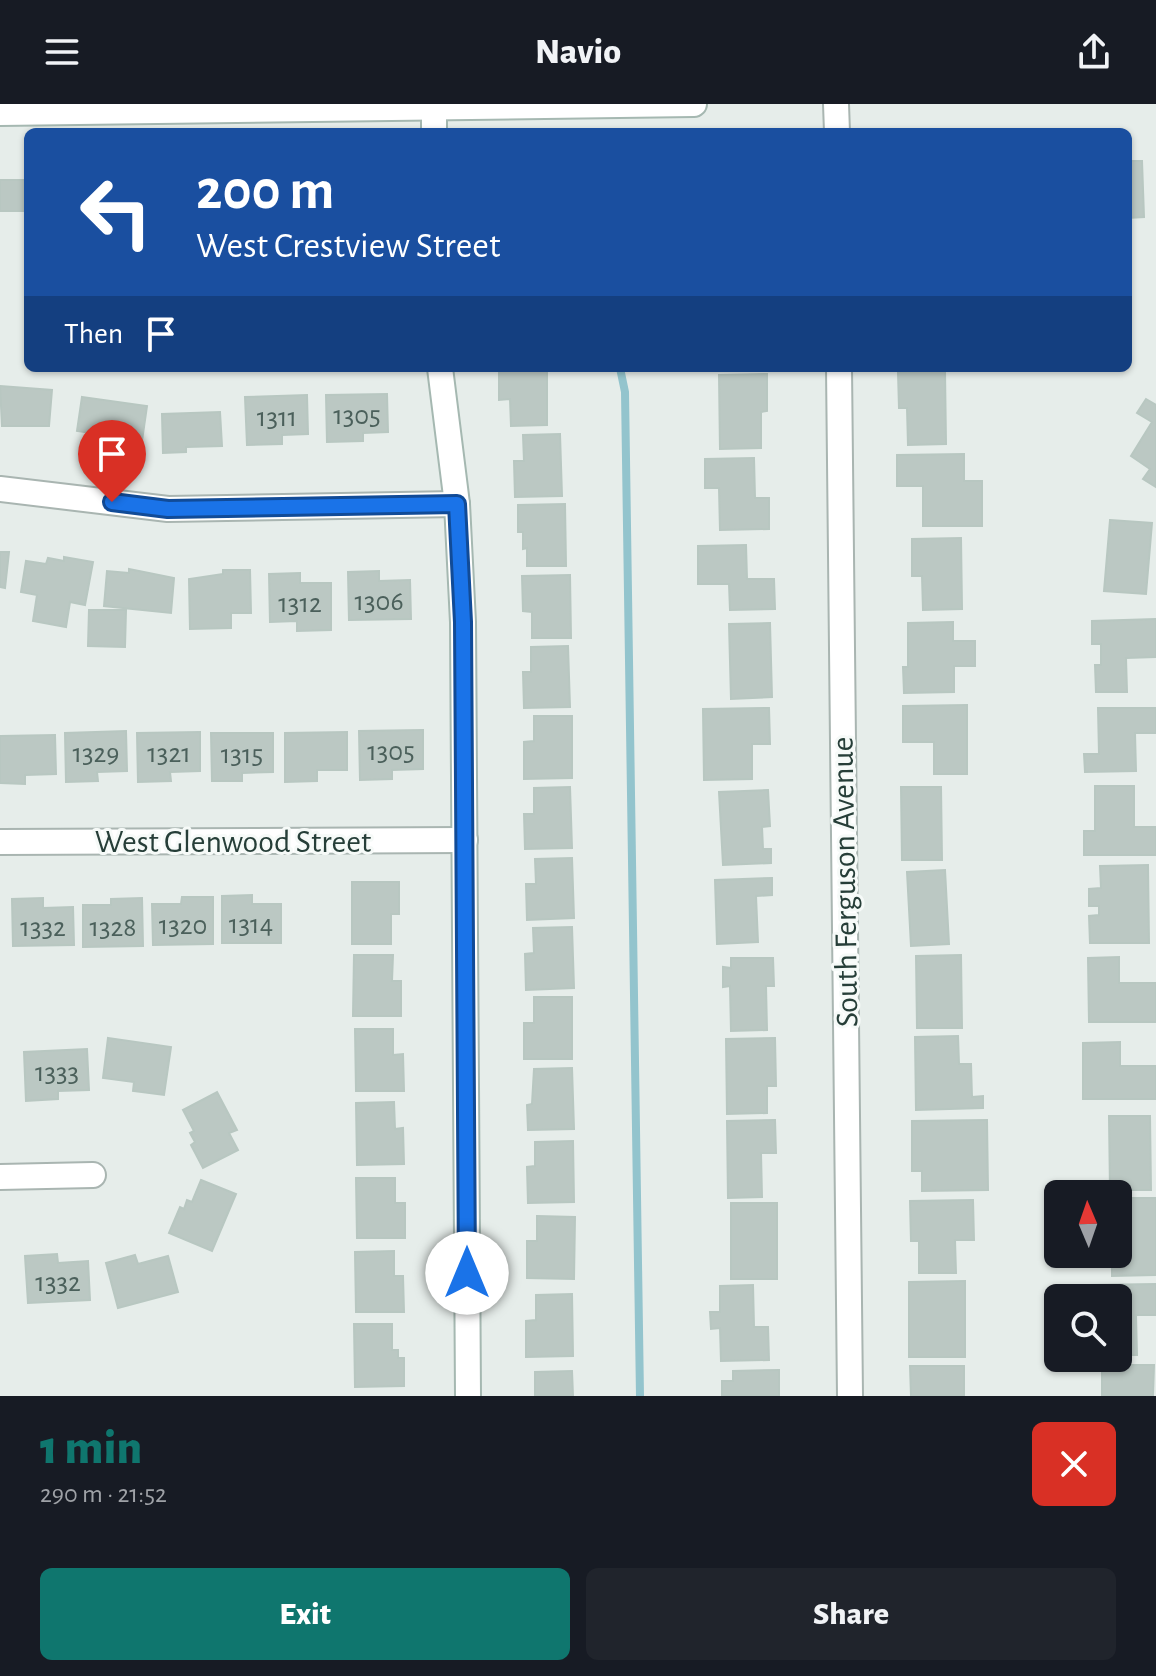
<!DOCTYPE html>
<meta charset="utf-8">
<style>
:root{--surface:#171b24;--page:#20242c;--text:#f1f3f6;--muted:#9ea1a6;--accent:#0f766e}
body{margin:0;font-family:"Alegreya Sans",sans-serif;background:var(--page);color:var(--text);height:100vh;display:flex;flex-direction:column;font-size:30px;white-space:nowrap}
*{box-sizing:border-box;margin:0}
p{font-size:26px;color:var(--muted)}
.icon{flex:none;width:44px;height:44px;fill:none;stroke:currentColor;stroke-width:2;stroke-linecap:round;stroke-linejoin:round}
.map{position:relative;height:1292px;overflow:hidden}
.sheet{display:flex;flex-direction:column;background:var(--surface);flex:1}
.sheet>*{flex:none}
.top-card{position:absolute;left:24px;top:24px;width:1108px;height:244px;border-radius:12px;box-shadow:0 2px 6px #0004;background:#1a4fa0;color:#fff;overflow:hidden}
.needle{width:52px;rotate:358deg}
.fabs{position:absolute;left:1044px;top:1076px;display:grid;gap:16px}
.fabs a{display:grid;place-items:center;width:88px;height:88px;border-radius:12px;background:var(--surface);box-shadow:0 2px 6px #0004;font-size:40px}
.pin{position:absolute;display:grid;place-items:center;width:68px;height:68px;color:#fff;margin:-82px -34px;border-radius:50% 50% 50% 0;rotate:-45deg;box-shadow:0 0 8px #0007}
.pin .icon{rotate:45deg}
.me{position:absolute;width:88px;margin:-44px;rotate:0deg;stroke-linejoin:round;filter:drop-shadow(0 0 6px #0008)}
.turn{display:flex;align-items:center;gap:28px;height:168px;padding:0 40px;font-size:36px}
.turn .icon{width:104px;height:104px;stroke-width:2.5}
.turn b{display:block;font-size:56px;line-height:68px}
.then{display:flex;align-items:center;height:76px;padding:0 40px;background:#0003;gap:16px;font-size:30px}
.round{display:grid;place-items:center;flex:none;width:84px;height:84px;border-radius:12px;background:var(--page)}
.overview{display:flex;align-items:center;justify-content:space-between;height:136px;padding:0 40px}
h1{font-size:48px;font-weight:800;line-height:60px;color:var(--accent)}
.button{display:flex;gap:16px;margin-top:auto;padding:16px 40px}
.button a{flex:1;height:92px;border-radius:12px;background:var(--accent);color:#fff;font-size:32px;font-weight:800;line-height:92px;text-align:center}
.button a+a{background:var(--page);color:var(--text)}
header{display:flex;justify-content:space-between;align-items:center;height:104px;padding:0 40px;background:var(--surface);font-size:36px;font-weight:800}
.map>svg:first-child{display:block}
</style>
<header><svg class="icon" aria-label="menu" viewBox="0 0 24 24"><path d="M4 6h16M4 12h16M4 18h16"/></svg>Navio<svg class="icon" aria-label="share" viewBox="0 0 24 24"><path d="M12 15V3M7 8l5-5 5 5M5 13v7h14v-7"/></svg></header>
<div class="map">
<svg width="1156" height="1292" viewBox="0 0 1156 1292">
<rect width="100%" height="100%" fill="#e6edea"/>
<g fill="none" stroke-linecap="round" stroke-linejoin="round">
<polyline stroke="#93c4cd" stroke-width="8" points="620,264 625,288 640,1292"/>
</g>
<g fill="#bbc8c3" stroke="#b8c7c1" stroke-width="2">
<polygon points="1128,57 1142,57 1144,113 1128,114"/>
<polygon points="0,76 26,76 27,107 0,107"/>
<polygon points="499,264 547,264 547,321 511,322 510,295 499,296"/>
<polygon points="945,267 946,340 908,341 907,304 899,304 898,268"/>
<polygon points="767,270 767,307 761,308 761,344 720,345 719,271"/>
<polygon points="0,282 52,286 49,322 2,322"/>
<polygon points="387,290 388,328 363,329 363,337 327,338 326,291"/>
<polygon points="307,291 308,330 282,331 282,340 247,341 245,293"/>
<polygon points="82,293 147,302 142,337 97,334 98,330 77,327"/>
<polygon points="1146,295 1156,301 1156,383 1143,375 1150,365 1131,352 1152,318 1137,309"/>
<polygon points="220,308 222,342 186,343 186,348 163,349 162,310"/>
<polygon points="560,330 562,392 515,393 514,357 524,357 523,331"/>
<polygon points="964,350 964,377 982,377 982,422 923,422 923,382 897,382 897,351"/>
<polygon points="754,354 755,394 769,394 769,425 720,426 719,384 705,384 705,355"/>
<polygon points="565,400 566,462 527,462 527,444 523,445 523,428 518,428 518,401"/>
<polygon points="1110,416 1152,419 1146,490 1104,487"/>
<polygon points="961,434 962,505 923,506 922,472 912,472 912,435"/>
<polygon points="746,441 747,475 774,475 775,505 730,506 729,480 698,480 698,442"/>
<polygon points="0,448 9,448 5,484 0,483"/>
<polygon points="64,453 93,458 85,501 70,498 66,523 33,517 37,491 21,488 26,457 46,460 48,454 64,457"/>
<polygon points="129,465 174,474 171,509 104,502 107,467 129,469"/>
<polygon points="223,466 250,466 251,509 231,509 231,524 190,525 189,475 223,470"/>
<polygon points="379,467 379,477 410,476 411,515 349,516 348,468"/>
<polygon points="300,469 300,479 331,479 331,526 297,527 297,517 270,518 269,470"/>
<polygon points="570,471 571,534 532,534 532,508 523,507 522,472"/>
<polygon points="89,506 126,506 125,543 88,542"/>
<polygon points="1156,515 1156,553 1126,554 1127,588 1096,588 1095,561 1101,561 1101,540 1092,540 1092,517"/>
<polygon points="953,518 953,537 975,537 975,562 954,562 954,588 904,589 903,563 908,563 908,519"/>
<polygon points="770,519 772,593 731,595 729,520"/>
<polygon points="568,542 570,603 524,604 523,568 531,568 531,543"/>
<polygon points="967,601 967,670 934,670 934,638 903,638 903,602"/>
<polygon points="769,604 770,640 752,640 752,675 704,676 703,605"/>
<polygon points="1098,604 1156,604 1156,629 1135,629 1136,667 1085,668 1084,650 1099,650"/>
<polygon points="534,612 572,612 572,674 524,675 524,638 534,637"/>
<polygon points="423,626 423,665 392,666 392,675 360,676 359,627"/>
<polygon points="126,627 127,667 97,668 98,677 66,678 65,629"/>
<polygon points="200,628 200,667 170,668 171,677 138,678 137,629"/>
<polygon points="347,628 347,666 317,666 317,677 285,678 285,629"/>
<polygon points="211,629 273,629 273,668 242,669 242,677 212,677"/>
<polygon points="55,631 56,670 25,671 25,680 0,679 0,632"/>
<polygon points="1095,682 1134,682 1134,723 1156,723 1156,751 1084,751 1084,727 1095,727"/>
<polygon points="570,683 572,744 525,745 524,710 534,710 534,684"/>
<polygon points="901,683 941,683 942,756 902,756"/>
<polygon points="768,686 770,722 762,723 763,745 771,745 771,759 723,761 719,688"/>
<polygon points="572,754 574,814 527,816 526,780 536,780 535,755"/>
<polygon points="1148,761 1149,839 1090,839 1089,812 1099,811 1099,802 1089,802 1089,785 1101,784 1100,762"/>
<polygon points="945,766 949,840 911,842 907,768"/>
<polygon points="772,774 772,791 756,792 758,838 717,840 715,776"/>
<polygon points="352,778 399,778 399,810 391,810 391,840 352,840"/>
<polygon points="252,791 252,800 281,800 281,839 222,839 222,792"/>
<polygon points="182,793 213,793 213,840 153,841 152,800 181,800"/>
<polygon points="43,794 43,804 73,803 74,841 13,842 12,795"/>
<polygon points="142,794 143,842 83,843 83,801 111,801 111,795"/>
<polygon points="572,823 574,884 526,886 525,850 534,849 533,824"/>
<polygon points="354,851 393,851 392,877 401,877 401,912 353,912"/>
<polygon points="961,851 962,924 917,924 916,852"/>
<polygon points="1119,853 1119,879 1156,879 1156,918 1089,918 1088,854"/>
<polygon points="731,854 773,854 774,882 766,882 767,926 731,927 730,882 723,883 723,863 731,864"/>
<polygon points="534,893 572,893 572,955 524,955 524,919 534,919"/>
<polygon points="355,925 393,925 393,951 403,950 404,987 356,987"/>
<polygon points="958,932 959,960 971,960 972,993 983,992 983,1004 916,1006 915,933"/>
<polygon points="108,934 171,943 164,991 133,987 134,978 103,974"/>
<polygon points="775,934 776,982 767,982 767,1009 727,1010 726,935"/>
<polygon points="1120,938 1120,962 1156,962 1156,995 1083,995 1083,939"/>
<polygon points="87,945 89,986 58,987 58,995 26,997 24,948"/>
<polygon points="572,964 574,1025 528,1026 527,1001 532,1000 534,965"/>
<polygon points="217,988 237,1026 229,1029 238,1046 203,1064 191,1041 195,1038 190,1029 194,1027 183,1006"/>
<polygon points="394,998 395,1025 403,1024 404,1060 357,1061 356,999"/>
<polygon points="1109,1012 1150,1012 1151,1086 1110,1086"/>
<polygon points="775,1016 776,1049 761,1049 762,1093 728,1094 727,1017"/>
<polygon points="987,1016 988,1086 922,1087 922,1067 912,1067 912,1017"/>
<polygon points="573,1037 574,1098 528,1099 527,1063 535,1062 535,1038"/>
<polygon points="356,1074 395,1074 395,1099 405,1099 405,1134 357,1134"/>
<polygon points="201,1076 236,1090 212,1147 169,1129 180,1103 184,1105 187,1096 192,1098"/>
<polygon points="1118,1094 1156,1094 1156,1171 1112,1172 1112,1150 1118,1150"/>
<polygon points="973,1096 974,1136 955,1136 956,1169 919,1169 919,1137 911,1137 910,1097"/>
<rect x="731" y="1099" width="46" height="76"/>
<polygon points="537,1112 575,1113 574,1175 527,1174 527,1137 537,1137"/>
<polygon points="394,1147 394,1172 403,1172 404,1208 356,1208 355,1148"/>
<polygon points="57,1150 58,1159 88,1157 90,1196 28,1199 25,1152"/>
<polygon points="135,1151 138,1160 168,1152 178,1188 118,1204 106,1159"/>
<polygon points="965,1177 965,1253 909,1253 909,1178"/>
<polygon points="1156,1180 1156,1211 1136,1211 1137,1251 1118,1251 1118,1194 1090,1194 1090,1181"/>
<polygon points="753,1181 754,1223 768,1223 769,1256 721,1257 720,1224 711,1225 710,1208 720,1208 720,1182"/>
<polygon points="572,1190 573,1252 526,1253 526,1217 536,1216 536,1191"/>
<polygon points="354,1220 392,1220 392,1246 398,1246 398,1254 404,1254 404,1282 355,1283"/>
<polygon points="1102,1261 1154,1261 1153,1292 1102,1292"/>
<polygon points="910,1262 964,1262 964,1292 911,1292"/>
<polygon points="779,1266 779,1292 722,1292 722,1277 733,1277 733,1267"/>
<polygon points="572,1267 573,1292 535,1292 535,1268"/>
</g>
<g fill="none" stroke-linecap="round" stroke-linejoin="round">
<g stroke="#a9b5b1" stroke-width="28">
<g id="street">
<polyline points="836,0 837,28"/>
<polyline points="839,264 850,1292"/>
<polyline points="0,385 168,405 457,400"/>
<polyline points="0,738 465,736"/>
<polyline points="0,1073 93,1071"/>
</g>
</g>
<g stroke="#a5b8b1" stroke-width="28">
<g id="secondary">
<polyline points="434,0 434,28"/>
<polyline points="0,9 694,0"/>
<polyline points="440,264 457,400 463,518 468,1292"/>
</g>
</g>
<use href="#street" stroke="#fff" stroke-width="24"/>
<use href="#secondary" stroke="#fff" stroke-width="24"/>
</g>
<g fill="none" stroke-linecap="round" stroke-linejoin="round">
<g stroke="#114b97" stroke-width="20">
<polyline id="route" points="112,398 168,405 457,400 463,518 467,1169"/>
</g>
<use href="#route" stroke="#1a73e8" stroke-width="14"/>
</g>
<g text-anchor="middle" stroke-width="6" stroke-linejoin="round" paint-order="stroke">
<g font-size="28" fill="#4b605b">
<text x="357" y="320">1305</text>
<text x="277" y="322">1311</text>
<text x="379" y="506">1306</text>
<text x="300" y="508">1312</text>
<text x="391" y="656">1305</text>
<text x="96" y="658">1329</text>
<text x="169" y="658">1321</text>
<text x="242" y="659">1315</text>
<text x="251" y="829">1314</text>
<text x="183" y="830">1320</text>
<text x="43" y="832">1332</text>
<text x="113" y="832">1328</text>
<text x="57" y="977">1333</text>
<text x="58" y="1187">1332</text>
</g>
<g font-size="32" fill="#263e38" stroke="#f6faf8">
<text x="233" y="748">West Glenwood Street</text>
<text transform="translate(844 778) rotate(-91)" y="11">South Ferguson Avenue</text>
</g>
</g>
</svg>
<div class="fabs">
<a><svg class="needle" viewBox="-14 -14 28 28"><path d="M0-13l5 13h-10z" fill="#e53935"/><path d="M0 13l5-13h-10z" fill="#9ea1a6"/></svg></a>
<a><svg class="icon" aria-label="search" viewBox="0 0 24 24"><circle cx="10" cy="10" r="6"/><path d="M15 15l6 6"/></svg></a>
</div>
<div class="pin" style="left:112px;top:398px;background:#d93025"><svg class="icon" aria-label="arrive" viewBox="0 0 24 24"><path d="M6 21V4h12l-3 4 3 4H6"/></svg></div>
<svg class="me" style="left:467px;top:1169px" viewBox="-20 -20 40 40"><circle r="19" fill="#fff"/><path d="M0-13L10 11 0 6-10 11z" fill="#1a73e8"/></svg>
<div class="top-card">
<div class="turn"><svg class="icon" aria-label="left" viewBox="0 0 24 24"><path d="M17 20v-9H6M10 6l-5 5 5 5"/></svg><div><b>200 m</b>West Crestview Street</div></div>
<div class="then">Then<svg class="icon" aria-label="arrive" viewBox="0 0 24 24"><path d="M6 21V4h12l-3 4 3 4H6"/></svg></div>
</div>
</div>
<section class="sheet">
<div class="overview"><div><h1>1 min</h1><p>290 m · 21:52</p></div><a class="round" style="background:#d93025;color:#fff"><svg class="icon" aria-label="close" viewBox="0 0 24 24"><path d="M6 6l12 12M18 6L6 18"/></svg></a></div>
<div class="button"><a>Exit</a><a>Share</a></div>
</section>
